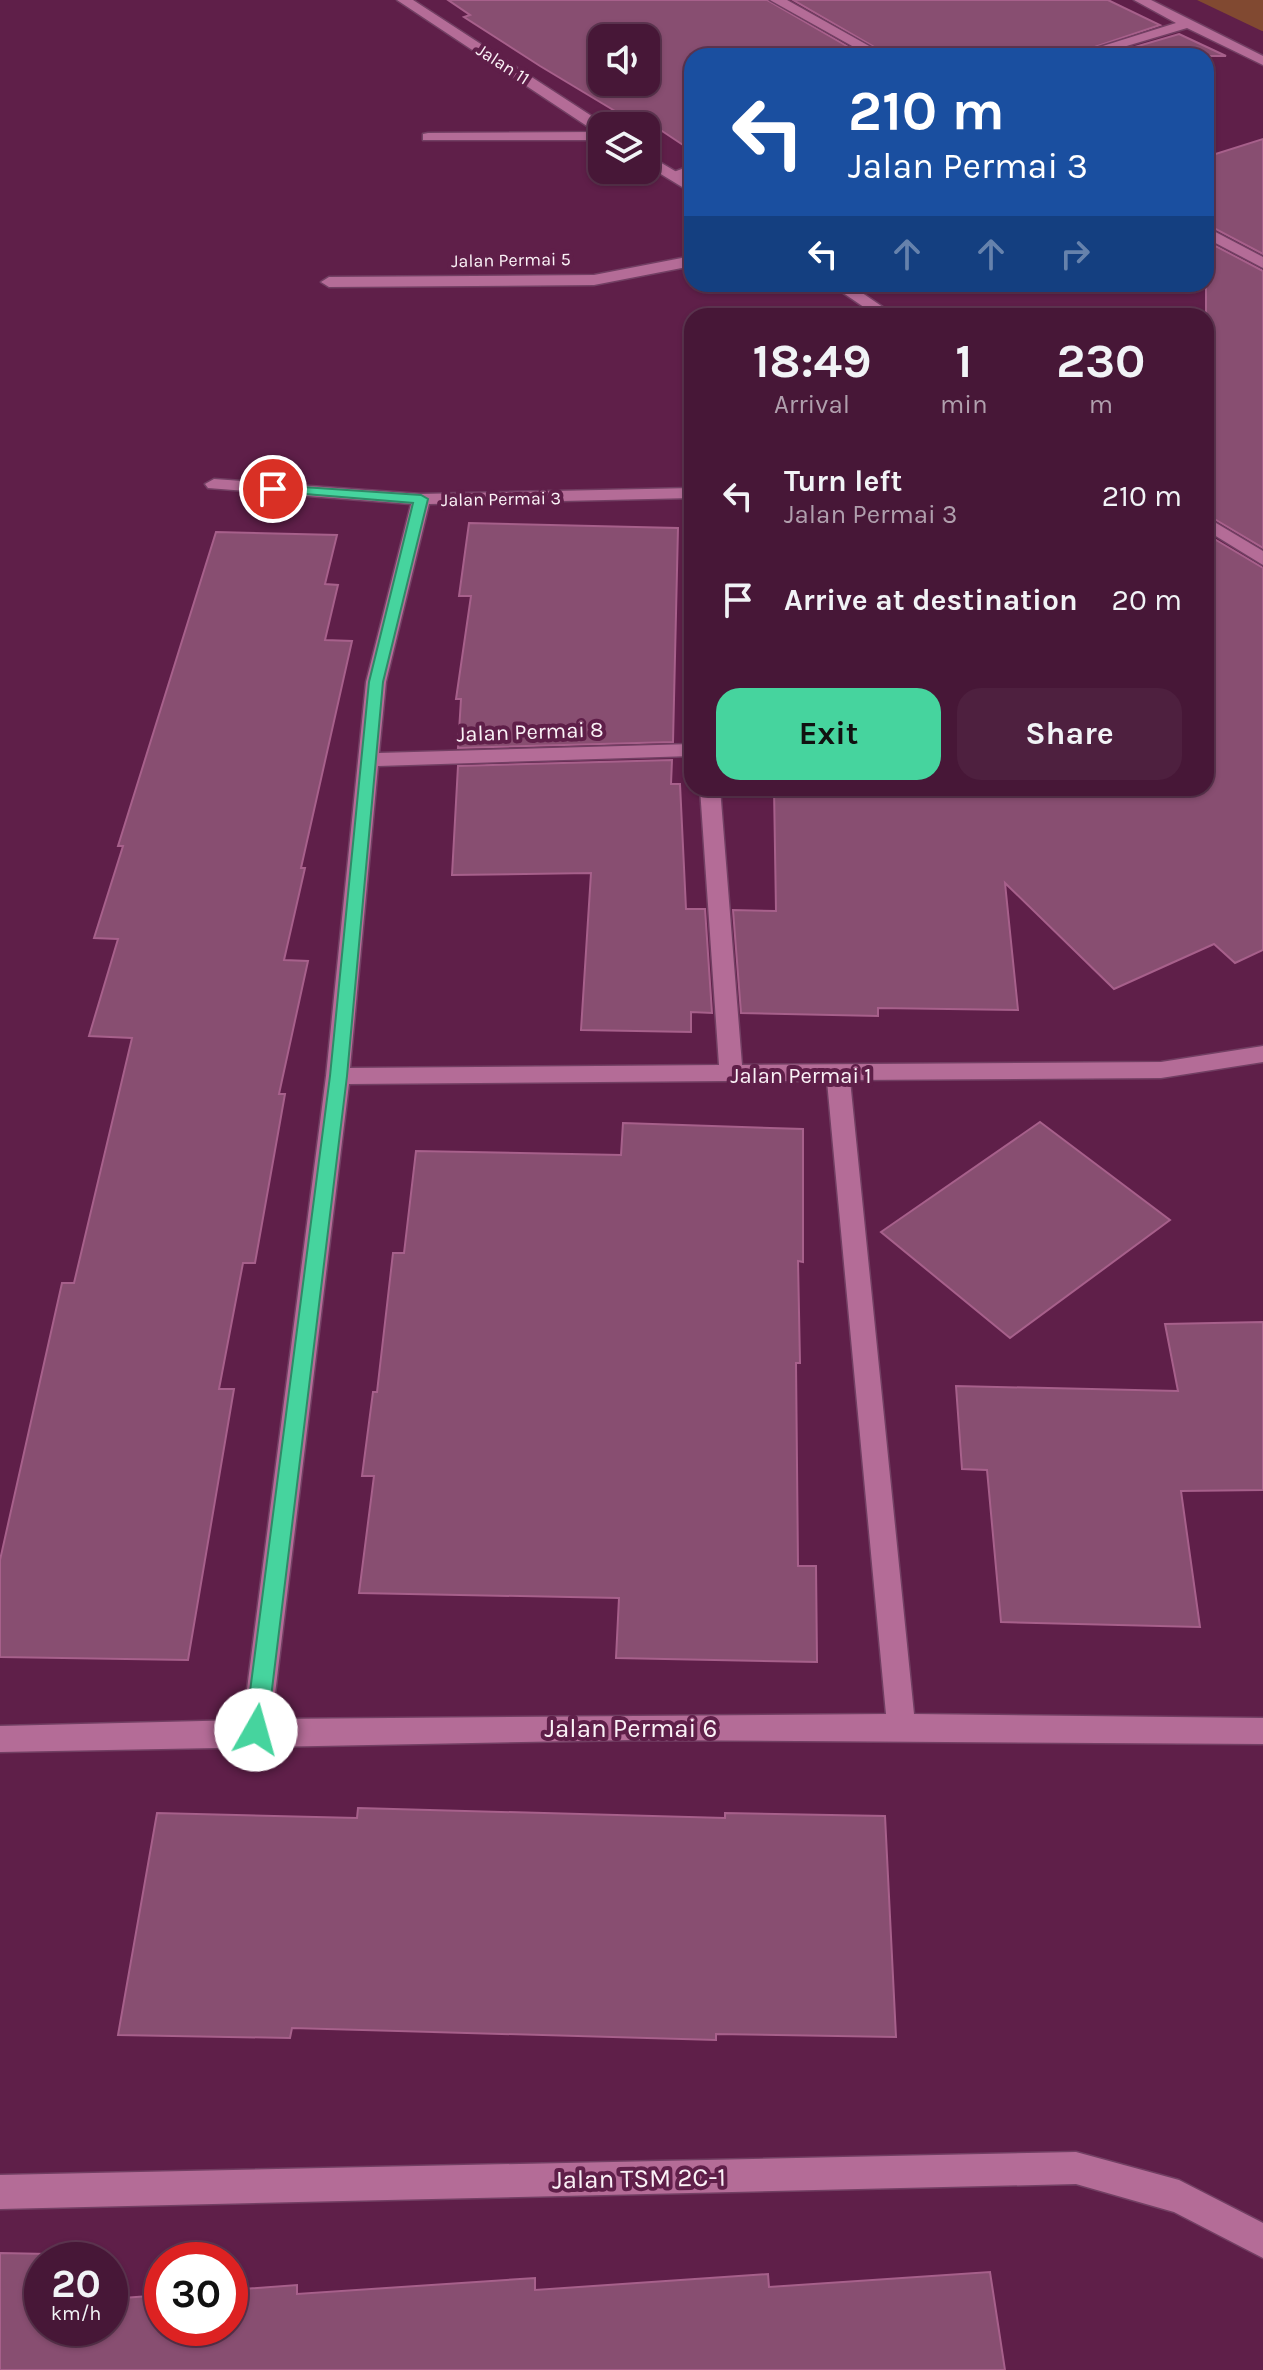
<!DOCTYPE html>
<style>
:root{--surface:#471737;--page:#4e203f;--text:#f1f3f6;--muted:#b09fad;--line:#5f3652;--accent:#46d49e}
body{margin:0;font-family:Karla,sans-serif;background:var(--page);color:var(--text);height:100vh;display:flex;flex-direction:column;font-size:30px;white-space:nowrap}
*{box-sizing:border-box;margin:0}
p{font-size:26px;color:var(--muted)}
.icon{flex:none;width:44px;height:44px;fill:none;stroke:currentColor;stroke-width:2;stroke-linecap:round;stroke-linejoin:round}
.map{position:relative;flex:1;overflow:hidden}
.sheet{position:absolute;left:684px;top:308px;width:530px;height:488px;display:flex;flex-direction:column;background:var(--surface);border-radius:24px;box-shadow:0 2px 6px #0004,0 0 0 2px var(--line)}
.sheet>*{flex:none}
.banner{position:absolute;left:684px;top:48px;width:530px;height:244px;border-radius:24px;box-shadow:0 2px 6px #0004,0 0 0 2px var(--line);background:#1a4fa0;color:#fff;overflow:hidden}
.buttons{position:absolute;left:588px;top:24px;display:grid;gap:16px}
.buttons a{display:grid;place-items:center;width:72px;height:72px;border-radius:16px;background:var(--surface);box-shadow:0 2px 6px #0004,0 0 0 2px var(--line);font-size:40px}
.speed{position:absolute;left:24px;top:2242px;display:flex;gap:16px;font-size:40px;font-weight:700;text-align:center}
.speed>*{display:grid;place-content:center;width:104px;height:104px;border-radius:50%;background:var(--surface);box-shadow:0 2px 6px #0004,0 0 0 2px var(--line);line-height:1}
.speed small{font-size:20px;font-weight:400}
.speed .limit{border:12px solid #d22;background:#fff;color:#111}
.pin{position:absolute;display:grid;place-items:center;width:68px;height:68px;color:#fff;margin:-34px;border:4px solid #fff;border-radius:50%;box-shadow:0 2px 8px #0007}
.me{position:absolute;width:88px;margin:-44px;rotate:7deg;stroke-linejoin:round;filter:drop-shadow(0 0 6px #0008)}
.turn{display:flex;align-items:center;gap:28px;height:168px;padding:0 32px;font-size:36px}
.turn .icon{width:104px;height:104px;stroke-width:2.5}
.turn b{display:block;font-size:56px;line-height:68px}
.lanes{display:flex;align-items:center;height:76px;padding:0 32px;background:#0003;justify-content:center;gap:40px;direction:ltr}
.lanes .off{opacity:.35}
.eta{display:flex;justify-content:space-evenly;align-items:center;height:136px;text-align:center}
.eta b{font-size:48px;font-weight:700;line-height:56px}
.cta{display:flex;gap:16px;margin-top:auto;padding:16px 32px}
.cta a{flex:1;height:92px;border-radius:24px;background:var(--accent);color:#111;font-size:32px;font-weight:700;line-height:92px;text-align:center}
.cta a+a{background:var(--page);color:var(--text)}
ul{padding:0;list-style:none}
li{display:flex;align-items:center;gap:24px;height:104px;padding:0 32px}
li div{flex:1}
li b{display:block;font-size:30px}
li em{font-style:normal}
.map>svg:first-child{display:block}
</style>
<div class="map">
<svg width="1263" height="2370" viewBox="0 0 1263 2370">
<rect width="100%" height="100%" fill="#5f1f49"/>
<polygon fill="#814931" points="1197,0 1263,0 1263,31 1262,31"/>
<g fill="#884e71" stroke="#a7608b" stroke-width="2" fill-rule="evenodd">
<path d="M448 0H767L864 56H692V151L653 125 640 126 540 66 464 17 470 15ZM602 38H646V82H602Z"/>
<polygon points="793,0 1108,0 1160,25 1068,56 890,56"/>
<polygon points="1179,34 1226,56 1104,56"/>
<polygon points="1263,139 1263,254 1206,224 1206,157"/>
<polygon points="1206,241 1263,271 1263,548 1206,514"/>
<polygon points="469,523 678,528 673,742 458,748 461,699 456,699 471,596 459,596"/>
<polygon points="216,532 337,535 325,584 338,585 325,640 352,641 301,868 305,868 284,960 308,961 279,1094 285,1094 255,1263 243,1263 219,1389 234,1389 188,1660 0,1657 0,1560 62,1283 74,1283 132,1038 89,1036 118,939 94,938 123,846 118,846"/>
<polygon points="1206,534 1263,568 1263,950 1235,963 1214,944 1114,989 1005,883 1018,1010 878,1008 878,1016 741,1013 733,910 776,911 774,788 1206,788"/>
<polygon points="672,760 671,784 680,784 686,909 705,909 712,1013 691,1012 691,1032 581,1030 591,873 452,875 458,766"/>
<polygon points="1040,1122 1170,1220 1010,1338 881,1232"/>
<polygon points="623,1123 803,1129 803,1262 798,1261 800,1363 796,1363 798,1566 816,1566 817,1662 616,1658 619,1598 359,1593 374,1476 362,1476 373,1392 377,1392 393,1253 404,1253 416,1151 621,1155"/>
<polygon points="1263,1322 1263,1490 1181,1491 1200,1627 1001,1622 987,1470 962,1469 956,1386 1178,1391 1165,1324"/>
<polygon points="358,1808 725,1818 725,1813 885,1816 896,2037 716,2034 716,2040 292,2028 290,2038 118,2035 157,1813 357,1818"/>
<polygon points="0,2253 97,2255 96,2260 42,2260 42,2328 110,2328 110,2299 162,2295 162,2328 230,2328 230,2290 297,2285 297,2294 535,2278 535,2290 768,2274 769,2287 990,2272 1005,2370 0,2370"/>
</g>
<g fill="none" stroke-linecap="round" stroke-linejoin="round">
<g stroke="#723f63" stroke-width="3">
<polygon id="lane" points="692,165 692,174 673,179 666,175"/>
</g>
<g stroke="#723f63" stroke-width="3">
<g id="street">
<polygon points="397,0 413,0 607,126 602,126 602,140 423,140 423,134 428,133 596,132"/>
<polygon points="770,0 787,0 887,56 870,56"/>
<polygon points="1134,0 1151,0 1263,56 1263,65 1187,28 1093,56 1071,56 1176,23"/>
<polygon points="646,154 692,181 692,193 646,165"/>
<polygon points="1206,227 1263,257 1263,268 1206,238"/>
<polygon points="692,256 692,266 594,285 329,287 321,282 329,277 594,275"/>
<polygon points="830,284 849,284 896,316 877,316"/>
<path d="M214 479 421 494 692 488V498L429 504 386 682 379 753 692 744V756L378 766 350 1068 719 1065 700 788H720L742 1065 1161 1062 1263 1046V1062L1161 1078 850 1080 914 1714 1263 1718V1744L632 1740 0 1752V1726L243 1720 326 1076 366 682 411 504 208 488 205 484ZM725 1081H827L886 1714 272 1719 349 1084Z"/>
<polygon points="1206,517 1263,551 1263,565 1206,530"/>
<polygon points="1076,2152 1179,2180 1263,2223 1263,2258 1174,2212 1076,2184 0,2209 0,2175"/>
</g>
</g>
<use href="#lane" fill="#b46c97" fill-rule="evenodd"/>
<use href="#street" fill="#b46c97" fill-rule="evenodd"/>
</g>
<polygon fill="#46d49e" stroke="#2e8a67" stroke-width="2" points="273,485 421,495 428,499 383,682 347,1076 267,1730 264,1737 256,1740 248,1737 245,1730 330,1076 369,682 413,503 269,491 267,489"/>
<g text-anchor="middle" stroke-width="8" stroke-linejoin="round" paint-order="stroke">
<g font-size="18" fill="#faf1f6" stroke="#5f1f49">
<text transform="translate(503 64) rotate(33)" y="6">Jalan 11</text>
<text transform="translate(511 260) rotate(-1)" y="6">Jalan Permai 5</text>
<text transform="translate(501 499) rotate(-1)" y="6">Jalan Permai 3</text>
</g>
<g font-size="22" fill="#faf1f6" stroke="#5f1f49">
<text transform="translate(530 731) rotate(-2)" y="8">Jalan Permai 8</text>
<text x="801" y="1083">Jalan Permai 1</text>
</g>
<g font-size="26" fill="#faf1f6" stroke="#5f1f49">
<text x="631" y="1737">Jalan Permai 6</text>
<text transform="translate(639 2178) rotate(-1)" y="9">Jalan TSM 2C-1</text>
</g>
</g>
</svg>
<div class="buttons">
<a><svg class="icon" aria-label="sound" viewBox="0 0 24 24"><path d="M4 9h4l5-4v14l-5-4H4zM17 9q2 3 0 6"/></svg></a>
<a><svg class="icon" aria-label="layers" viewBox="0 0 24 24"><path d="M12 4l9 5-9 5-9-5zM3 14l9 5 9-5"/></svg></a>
</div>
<div class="speed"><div>20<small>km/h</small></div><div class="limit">30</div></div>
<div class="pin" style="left:273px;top:489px;background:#d93025"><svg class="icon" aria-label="arrive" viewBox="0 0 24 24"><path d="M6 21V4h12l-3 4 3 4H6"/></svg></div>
<svg class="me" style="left:256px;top:1730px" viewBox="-20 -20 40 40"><circle r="19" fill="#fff"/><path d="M0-13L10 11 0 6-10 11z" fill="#46d49e"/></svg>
<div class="banner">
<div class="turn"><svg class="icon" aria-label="left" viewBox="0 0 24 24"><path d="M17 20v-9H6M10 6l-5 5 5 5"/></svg><div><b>210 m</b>Jalan Permai 3</div></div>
<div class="lanes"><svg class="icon" aria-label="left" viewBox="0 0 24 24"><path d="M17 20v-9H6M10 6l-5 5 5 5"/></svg><svg class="icon off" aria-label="ahead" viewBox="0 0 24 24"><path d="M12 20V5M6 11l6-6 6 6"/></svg><svg class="icon off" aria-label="ahead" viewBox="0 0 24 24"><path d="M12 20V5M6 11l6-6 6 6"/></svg><svg class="icon off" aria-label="right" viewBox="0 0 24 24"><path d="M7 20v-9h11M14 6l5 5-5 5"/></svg></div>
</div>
<section class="sheet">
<div class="eta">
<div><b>18:49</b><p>Arrival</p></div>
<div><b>1</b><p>min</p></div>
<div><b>230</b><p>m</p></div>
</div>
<ul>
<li><svg class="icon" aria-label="left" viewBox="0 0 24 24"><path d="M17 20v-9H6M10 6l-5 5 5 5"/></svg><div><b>Turn left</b><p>Jalan Permai 3</p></div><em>210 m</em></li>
<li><svg class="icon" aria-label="arrive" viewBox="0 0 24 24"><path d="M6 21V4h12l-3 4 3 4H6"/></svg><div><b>Arrive at destination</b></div><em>20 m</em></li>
</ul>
<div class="cta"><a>Exit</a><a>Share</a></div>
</section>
</div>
